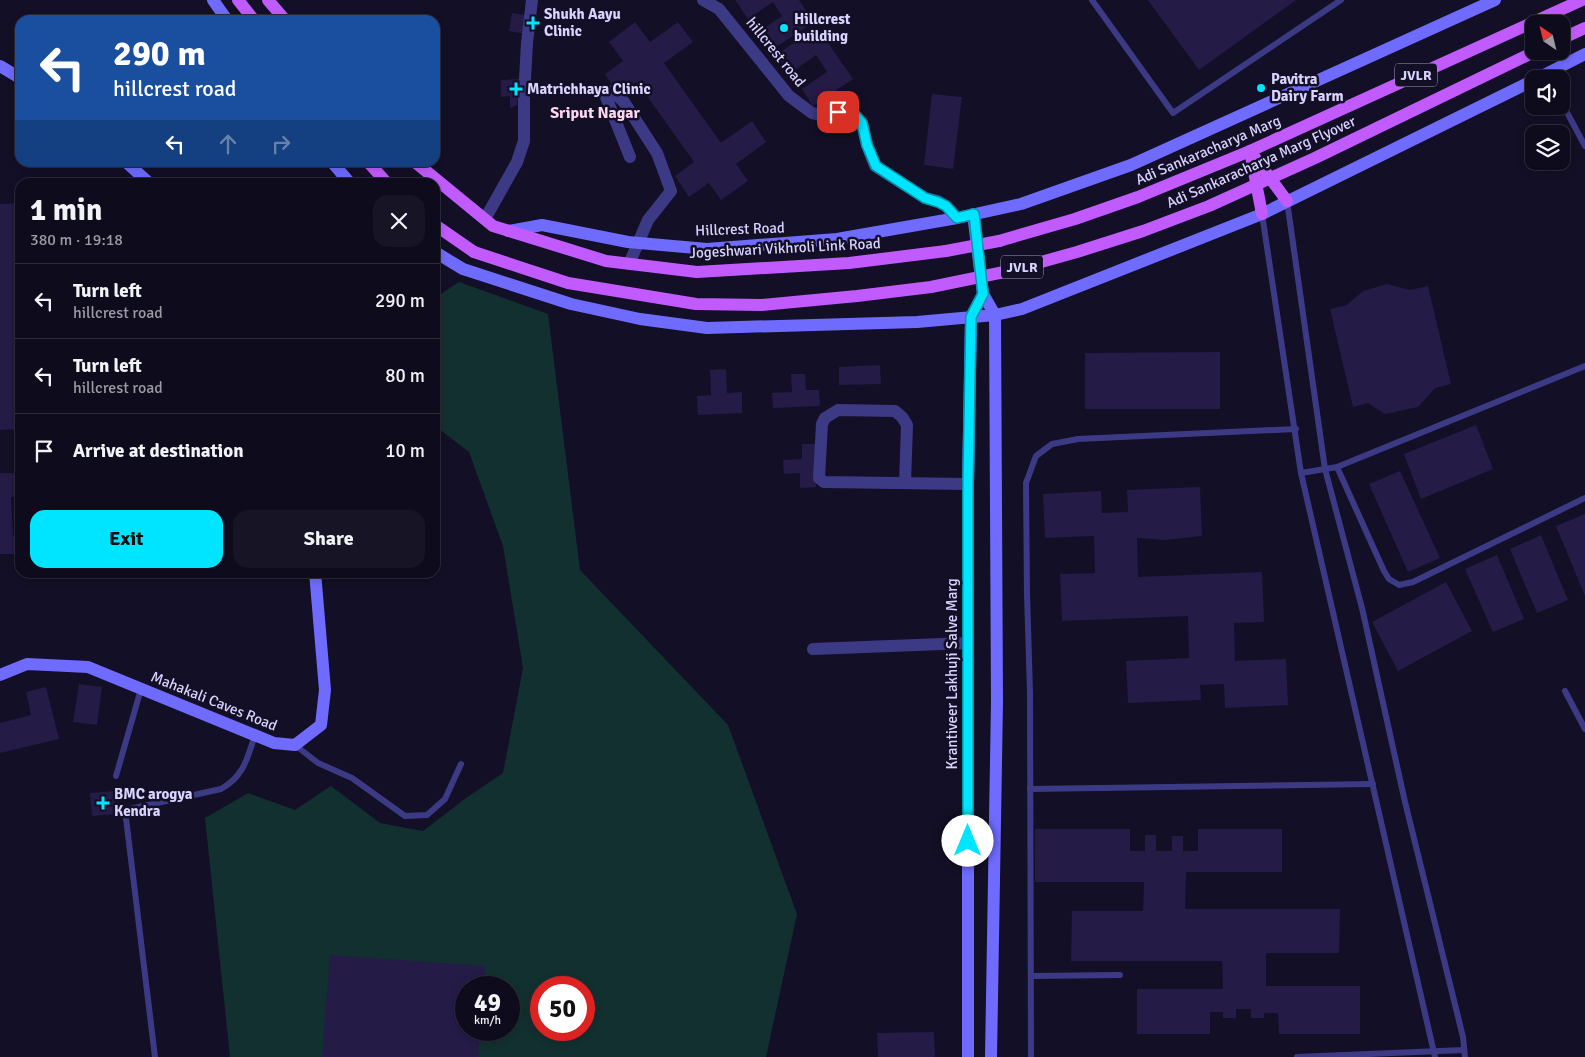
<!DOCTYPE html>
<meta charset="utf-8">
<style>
:root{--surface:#0e0b1c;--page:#171425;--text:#f1f3f6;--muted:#9b9ba3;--line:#2e2b3b;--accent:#00e5ff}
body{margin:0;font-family:Signika,sans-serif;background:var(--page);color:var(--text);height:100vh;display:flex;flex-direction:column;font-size:19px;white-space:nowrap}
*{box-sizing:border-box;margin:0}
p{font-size:16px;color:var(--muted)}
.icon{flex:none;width:28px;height:28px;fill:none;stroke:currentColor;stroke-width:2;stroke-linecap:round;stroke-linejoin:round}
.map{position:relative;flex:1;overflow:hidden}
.drawer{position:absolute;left:15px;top:178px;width:425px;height:400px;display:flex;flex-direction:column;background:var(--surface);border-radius:15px;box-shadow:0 2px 8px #0003,0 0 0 1px var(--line)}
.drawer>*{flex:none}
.guide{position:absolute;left:15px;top:15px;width:425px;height:152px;border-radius:15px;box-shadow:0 2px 8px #0003,0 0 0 1px var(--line);background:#1a4fa0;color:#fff;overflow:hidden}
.needle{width:32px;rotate:325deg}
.fabs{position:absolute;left:1525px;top:15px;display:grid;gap:10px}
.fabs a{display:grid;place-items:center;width:45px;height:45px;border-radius:10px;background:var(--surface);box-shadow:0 2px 8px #0003,0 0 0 1px var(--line);font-size:25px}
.speed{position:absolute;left:455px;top:976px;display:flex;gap:10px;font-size:25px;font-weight:700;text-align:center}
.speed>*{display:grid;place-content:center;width:65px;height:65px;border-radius:50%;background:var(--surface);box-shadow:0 2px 8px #0003,0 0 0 1px var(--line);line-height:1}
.speed small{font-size:12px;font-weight:400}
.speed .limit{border:8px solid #d22;background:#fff;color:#111}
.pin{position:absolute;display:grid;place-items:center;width:42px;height:42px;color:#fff;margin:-21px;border-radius:10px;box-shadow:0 2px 8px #0006}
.me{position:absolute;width:55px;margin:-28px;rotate:0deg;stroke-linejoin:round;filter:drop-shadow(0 0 4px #0008)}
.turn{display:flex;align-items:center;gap:18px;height:105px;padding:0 15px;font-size:22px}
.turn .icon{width:65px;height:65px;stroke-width:2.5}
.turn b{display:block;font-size:35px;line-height:42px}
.lanes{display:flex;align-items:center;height:48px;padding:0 15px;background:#0003;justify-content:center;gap:25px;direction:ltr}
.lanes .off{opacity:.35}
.round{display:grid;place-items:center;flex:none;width:52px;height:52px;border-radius:15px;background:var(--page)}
.summary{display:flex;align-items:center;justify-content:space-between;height:85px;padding:0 15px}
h1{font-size:30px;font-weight:800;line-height:38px}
.button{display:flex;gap:10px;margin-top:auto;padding:10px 15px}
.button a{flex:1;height:58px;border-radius:15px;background:var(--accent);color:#111;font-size:20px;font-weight:800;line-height:58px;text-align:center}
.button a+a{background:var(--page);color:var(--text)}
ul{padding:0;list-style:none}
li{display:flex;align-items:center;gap:15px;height:75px;padding:0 15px;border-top:1px solid var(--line)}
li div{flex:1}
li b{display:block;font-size:19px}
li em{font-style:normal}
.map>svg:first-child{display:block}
</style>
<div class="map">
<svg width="1585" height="1057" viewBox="0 0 1585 1057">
<rect width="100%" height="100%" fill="#130f26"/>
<path fill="#12302f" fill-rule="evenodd" d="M459 282 548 314 580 570 728 725 797 914 766 1057H230L205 818 248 793 295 810 331 786 380 823 423 831 466 798 503 773 523 668 503 546 469 452 435 426V298ZM466 988H509V1030H466ZM541 988H584V1030H541Z"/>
<g fill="#241b47">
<polygon points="735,0 799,0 814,22 770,51 757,33 782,16 773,2 748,19"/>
<polygon points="1148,0 1296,0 1199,70"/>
<polygon points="512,13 530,16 526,34 509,31"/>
<polygon points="635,22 650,42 678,22 693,42 664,63 721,143 752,121 766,142 736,164 748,181 721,200 709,183 689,197 675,176 694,162 637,82 619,95 605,74 623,61 609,42"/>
<polygon points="817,27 853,79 813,106 802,89 827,72 816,55 789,74 776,55"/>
<polygon points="519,79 517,105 510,108 510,96 501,97 501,80"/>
<polygon points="932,94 962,97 953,169 924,165"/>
<polygon points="20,203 20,429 0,430 0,204"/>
<polygon points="1387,284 1410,290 1428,286 1451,384 1435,388 1418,407 1385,414 1368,403 1353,407 1330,309 1347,305 1363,291"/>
<polygon points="1220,352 1220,409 1085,409 1085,353"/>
<polygon points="880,365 881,384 839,385 839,367"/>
<polygon points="726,369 727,393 742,392 742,413 698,415 697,396 711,395 710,370"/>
<polygon points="791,374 805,374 806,390 819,390 820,406 773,408 772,393 792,392"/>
<polygon points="1476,425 1493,469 1421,499 1404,454"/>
<polygon points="802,444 815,444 816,487 800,488 800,473 784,474 783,460 802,459"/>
<polygon points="1400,471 1440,558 1408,572 1369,484"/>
<polygon points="0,473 20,473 20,496 11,497 13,536 20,536 20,554 0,554"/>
<polygon points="1200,487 1202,536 1165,540 1137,538 1138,577 1262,572 1264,622 1234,623 1235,661 1286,659 1288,705 1225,708 1224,684 1200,685 1201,700 1128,703 1126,661 1189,658 1188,616 1062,621 1060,574 1095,573 1094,536 1045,538 1043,494 1101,491 1102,513 1128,512 1127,490"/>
<polygon points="1585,514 1585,596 1556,526"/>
<polygon points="1541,535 1568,600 1537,613 1510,549"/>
<polygon points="1497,555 1524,619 1493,632 1465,569"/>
<polygon points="1446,582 1472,631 1398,671 1372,622"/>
<polygon points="79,684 102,687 97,725 73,722"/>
<polygon points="46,687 59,739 0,753 0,723 31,715 26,692"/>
<polygon points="114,791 116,814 92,816 90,793"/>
<polygon points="1035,829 1130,829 1130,851 1145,851 1145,835 1156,835 1156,851 1172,851 1172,836 1183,836 1183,851 1198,851 1198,829 1282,829 1282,872 1186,872 1185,909 1340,909 1339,953 1266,953 1266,986 1360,986 1360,1034 1279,1034 1278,1013 1264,1013 1264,1018 1251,1018 1251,1009 1236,1009 1236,1018 1223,1018 1223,1012 1210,1012 1210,1034 1137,1034 1137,989 1223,989 1222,961 1071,961 1072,911 1143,911 1144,882 1035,882"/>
<polygon points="330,955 485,966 484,988 466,988 466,1030 480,1030 478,1057 322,1057"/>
<polygon points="934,1032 935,1057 878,1057 877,1033"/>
</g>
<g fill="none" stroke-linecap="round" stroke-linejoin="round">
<g stroke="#3d3a85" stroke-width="6">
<polyline points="1092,0 1173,113 1341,0"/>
<polyline points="1562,103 1585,146"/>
<polyline points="1287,201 1325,469 1362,608 1405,802 1463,1037 1465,1057"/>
<polyline points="1262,214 1301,473 1435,1057"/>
<polyline points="1337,467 1384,571 1389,579 1399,585 1413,582 1585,498"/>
<polyline points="1301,473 1337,467 1585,366"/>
<polyline points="1565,691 1585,729"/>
<polyline points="295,745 318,763 352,778 405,816 427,815 445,799 461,764"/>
<polyline points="116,776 141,689"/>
<polyline points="1030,789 1373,784"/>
<polyline points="1031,976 1120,975"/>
<path d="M155 1057 125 810 221 789C244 776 247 759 255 735"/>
<polyline points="1031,1057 1030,693 1027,594 1026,483 1036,456 1052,444 1078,439 1296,429"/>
<polyline points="1297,1057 1464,1050"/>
</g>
<g stroke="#3d3a85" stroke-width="12">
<polyline points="703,0 719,9 789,96 812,113 822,115 838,112 854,114 862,123 867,145 875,166 925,198 938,201 946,206 957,218"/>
<polyline points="485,219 517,162 524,141 524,97 527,43 532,0"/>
<polyline points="629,264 648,220 671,191 657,153 624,102 612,91 608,92 606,97 630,157"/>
<polyline points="905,483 907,425 902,417 895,411 838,410 825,418 822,424 819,478 824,482 968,484"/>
<polyline points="813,649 968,643"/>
</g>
<g stroke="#6f6bff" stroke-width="12">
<polyline points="213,0 227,20"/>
<polyline points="0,66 20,78"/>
<polyline points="1536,79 1585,54"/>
<polyline points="126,162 148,182"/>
<polyline points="332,162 349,182"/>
<polyline points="973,214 983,294 995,315 997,702 991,1057"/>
<polyline points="508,231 542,225 628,242 707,249 837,239 957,218 1021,204 1131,165 1495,0"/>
<polyline points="435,252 463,269 571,304 640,319 707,328 917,322 995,315 1022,309 1262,214 1534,80"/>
<polyline points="0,675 27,664 88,667 274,743 295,745 321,725 325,690 315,572"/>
<polyline points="968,1057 968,484 971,317 983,294"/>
</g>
<g stroke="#c25bff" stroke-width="12">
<polyline points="238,0 254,20"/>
<polyline points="268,0 285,20"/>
<polyline points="1561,39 1585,28"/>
<polyline points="1250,151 1262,214"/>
<polyline points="1253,155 1287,201"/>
<polyline points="368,162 386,182"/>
<polyline points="415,162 493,226 606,261 697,272 849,263 946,251"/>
<polyline points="435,225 474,252"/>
<polyline points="999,241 1075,219 1138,197 1250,151 1582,0"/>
</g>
<g stroke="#c25bff" stroke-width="12">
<polyline points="946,251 999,241"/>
<polyline points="474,252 568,283 696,304 761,305 857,296 931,287 1009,271 1077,252 1143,231 1209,206 1315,158 1536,51"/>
</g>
</g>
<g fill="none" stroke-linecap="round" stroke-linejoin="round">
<g stroke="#0095a6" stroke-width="12">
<polyline id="route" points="838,112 854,114 862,123 867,145 876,166 925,198 938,202 946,206 957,218 974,214 983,294 971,317 968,484 968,841"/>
</g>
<use href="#route" stroke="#00e5ff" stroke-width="9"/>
</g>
<g fill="#00e5ff" stroke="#130f26" stroke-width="2">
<path d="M530.5 15.5h5v5h5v5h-5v5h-5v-5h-5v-5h5z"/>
<circle cx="784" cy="28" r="5"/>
<circle cx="1261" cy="88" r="5"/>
<path d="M513.5 81.5h5v5h5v5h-5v5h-5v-5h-5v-5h5z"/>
<path d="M100.5 795.5h5v5h5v5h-5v5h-5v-5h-5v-5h5z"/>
</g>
<g text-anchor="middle" stroke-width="5" stroke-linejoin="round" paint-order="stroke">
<g fill="#130f26" stroke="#9e99be" stroke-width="1">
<rect x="1395" y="63.5" width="42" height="23" rx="4"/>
<rect x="1001" y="255.5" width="42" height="23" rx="4"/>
</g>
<g font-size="14" font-weight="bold" fill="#d9d4ff">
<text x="1416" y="80">JVLR</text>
<text x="1022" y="272">JVLR</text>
</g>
<g font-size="15" font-weight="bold" fill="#d9d4ff" stroke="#130f26" text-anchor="start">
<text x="544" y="19">Shukh Aayu<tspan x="544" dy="17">Clinic</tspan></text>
<text x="794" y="24">Hillcrest<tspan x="794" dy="17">building</tspan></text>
<text x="1271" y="84">Pavitra<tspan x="1271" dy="17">Dairy Farm</tspan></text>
<text x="527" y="94">Matrichhaya Clinic</text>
<text x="114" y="799">BMC arogya<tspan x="114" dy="17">Kendra</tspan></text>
</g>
<g font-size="15" fill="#d9d4ff" stroke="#130f26">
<text transform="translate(776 52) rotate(51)" y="5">hillcrest road</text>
<text transform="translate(1208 150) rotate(-23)" y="5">Adi Sankaracharya Marg</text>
<text transform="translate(1261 162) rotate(-24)" y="5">Adi Sankaracharya Marg Flyover</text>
<text transform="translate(740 229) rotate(-2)" y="5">Hillcrest Road</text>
<text transform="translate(785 248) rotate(-3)" y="5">Jogeshwari Vikhroli Link Road</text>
<text transform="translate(952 674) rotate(-90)" y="5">Krantiveer Lakhuji Salve Marg</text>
<text transform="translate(214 701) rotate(22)" y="5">Mahakali Caves Road</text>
</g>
<g font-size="16" font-weight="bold" fill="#ffd6f0" stroke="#130f26">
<text x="595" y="118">Sriput Nagar</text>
</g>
</g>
</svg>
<div class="fabs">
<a><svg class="needle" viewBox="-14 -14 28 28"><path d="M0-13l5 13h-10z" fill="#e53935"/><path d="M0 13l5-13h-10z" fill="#9b9ba3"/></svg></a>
<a><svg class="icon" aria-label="sound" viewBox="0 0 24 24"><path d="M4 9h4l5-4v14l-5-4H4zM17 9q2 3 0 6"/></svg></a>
<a><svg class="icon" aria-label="layers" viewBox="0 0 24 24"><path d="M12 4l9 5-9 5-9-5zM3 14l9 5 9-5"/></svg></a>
</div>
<div class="speed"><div>49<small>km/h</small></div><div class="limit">50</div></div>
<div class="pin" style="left:838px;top:112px;background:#d93025"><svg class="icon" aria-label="arrive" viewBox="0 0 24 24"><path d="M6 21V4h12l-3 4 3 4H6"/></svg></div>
<svg class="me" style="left:968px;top:841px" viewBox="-20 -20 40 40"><circle r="19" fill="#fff"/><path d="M0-13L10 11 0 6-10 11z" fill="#00e5ff"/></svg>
<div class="guide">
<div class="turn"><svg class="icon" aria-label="left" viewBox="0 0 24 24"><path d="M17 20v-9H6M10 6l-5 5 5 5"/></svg><div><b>290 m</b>hillcrest road</div></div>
<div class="lanes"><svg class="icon" aria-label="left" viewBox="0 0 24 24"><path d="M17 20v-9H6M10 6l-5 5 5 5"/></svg><svg class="icon off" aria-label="ahead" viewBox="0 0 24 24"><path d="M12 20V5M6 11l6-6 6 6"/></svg><svg class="icon off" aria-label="right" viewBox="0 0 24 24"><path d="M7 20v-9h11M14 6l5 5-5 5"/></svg></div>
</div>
<section class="drawer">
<div class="summary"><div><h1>1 min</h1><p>380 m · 19:18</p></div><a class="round"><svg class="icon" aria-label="close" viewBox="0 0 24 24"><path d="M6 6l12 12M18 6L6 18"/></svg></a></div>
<ul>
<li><svg class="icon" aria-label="left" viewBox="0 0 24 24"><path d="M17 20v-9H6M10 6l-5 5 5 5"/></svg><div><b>Turn left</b><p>hillcrest road</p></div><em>290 m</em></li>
<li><svg class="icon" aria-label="left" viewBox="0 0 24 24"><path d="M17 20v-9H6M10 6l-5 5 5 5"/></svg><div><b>Turn left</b><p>hillcrest road</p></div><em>80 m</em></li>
<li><svg class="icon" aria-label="arrive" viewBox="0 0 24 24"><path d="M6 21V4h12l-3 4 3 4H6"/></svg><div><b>Arrive at destination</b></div><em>10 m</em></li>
</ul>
<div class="button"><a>Exit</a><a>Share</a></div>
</section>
</div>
